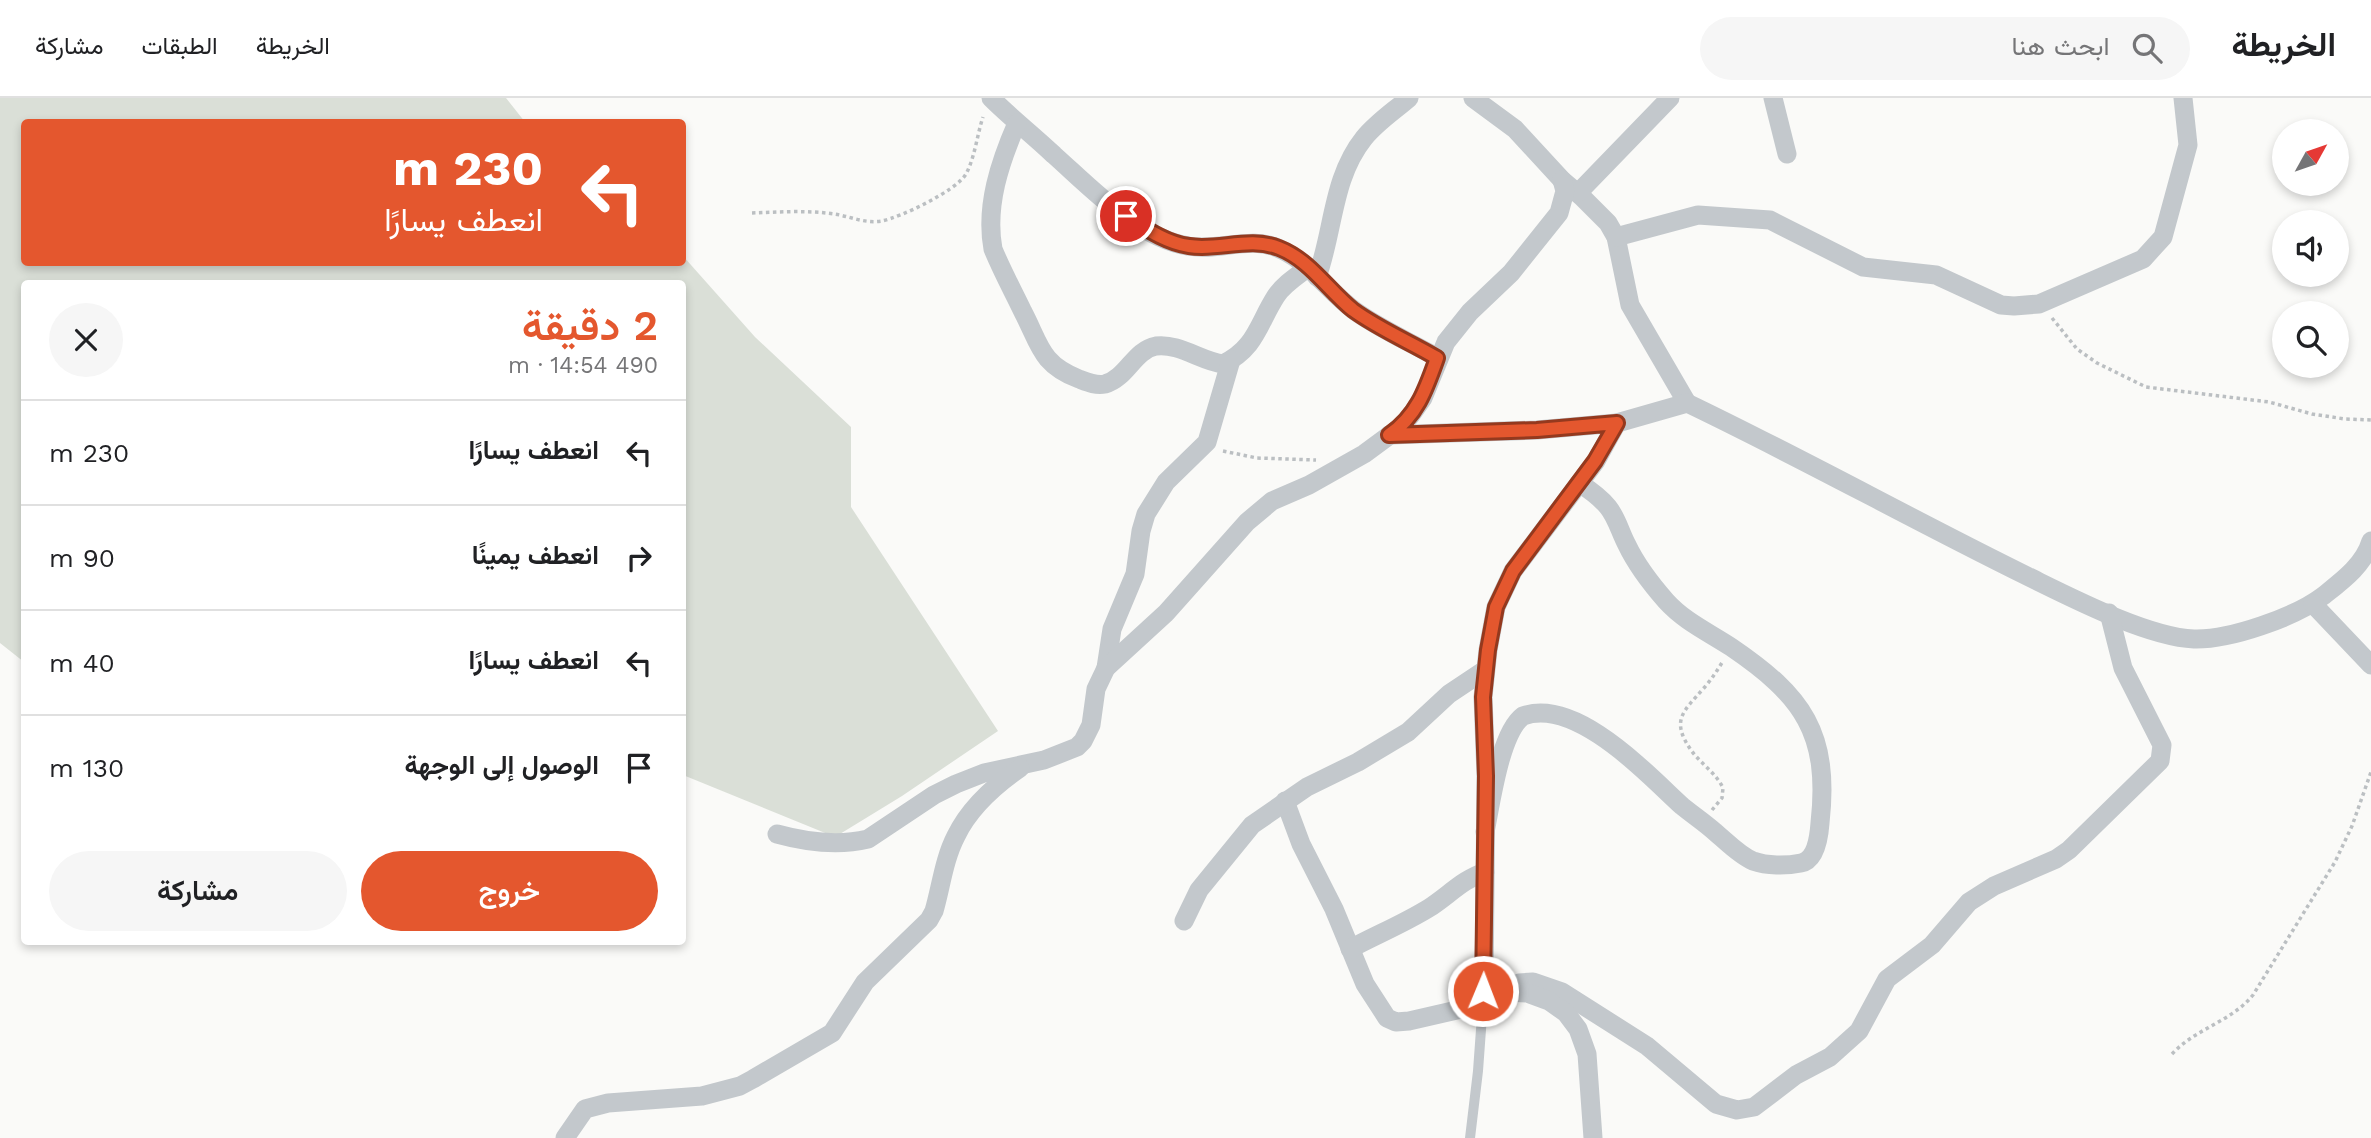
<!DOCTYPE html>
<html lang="ar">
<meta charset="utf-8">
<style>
:root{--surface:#fff;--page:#f6f6f6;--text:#202124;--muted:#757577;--line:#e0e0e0;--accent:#e4572e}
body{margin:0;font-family:"Work Sans",Vazirmatn,sans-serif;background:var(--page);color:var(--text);direction:rtl;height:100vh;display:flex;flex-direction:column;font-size:26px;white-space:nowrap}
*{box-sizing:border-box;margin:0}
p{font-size:23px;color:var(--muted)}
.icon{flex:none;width:38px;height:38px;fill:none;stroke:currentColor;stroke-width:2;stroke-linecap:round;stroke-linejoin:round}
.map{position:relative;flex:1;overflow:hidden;direction:ltr}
.panel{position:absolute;left:21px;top:182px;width:665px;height:665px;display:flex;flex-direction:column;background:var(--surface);border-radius:7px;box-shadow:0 4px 10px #0003;direction:rtl}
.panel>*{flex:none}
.hud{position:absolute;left:21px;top:21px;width:665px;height:147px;border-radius:7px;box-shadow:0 4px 10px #0003;direction:rtl;background:#e4572e;color:#fff;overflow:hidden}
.needle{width:46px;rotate:50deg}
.controls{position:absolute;left:2272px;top:21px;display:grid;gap:14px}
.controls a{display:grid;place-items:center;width:77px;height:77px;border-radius:50%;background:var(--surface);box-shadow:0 4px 10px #0003;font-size:35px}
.pin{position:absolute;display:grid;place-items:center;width:60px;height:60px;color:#fff;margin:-30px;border:4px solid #fff;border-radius:50%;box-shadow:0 2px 7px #0007}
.me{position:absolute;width:77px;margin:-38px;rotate:1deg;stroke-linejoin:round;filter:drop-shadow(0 0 5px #0008)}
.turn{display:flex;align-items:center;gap:24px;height:147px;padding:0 28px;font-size:32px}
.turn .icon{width:91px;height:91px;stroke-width:2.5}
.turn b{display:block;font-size:49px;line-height:60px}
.round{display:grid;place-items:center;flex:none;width:74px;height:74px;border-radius:37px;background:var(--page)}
.head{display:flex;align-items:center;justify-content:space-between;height:119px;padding:0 28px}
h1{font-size:42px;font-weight:600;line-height:52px;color:var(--accent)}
.button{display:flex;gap:14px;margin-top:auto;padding:14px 28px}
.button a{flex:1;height:80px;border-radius:42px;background:var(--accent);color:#fff;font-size:28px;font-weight:600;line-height:80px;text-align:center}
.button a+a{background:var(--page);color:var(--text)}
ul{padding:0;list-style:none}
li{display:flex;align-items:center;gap:21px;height:105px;padding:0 28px;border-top:2px solid var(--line)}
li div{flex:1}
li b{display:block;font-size:26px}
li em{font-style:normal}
header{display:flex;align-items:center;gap:42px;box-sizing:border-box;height:98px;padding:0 35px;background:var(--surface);border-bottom:2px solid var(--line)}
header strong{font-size:33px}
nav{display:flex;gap:38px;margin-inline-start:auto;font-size:24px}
.search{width:490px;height:63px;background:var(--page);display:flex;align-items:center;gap:18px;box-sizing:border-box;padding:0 24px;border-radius:38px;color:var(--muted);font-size:26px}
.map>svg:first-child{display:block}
</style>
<header>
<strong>الخريطة</strong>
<div class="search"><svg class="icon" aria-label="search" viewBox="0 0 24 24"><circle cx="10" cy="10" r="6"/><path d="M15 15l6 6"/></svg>ابحث هنا</div>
<nav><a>الخريطة</a><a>الطبقات</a><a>مشاركة</a></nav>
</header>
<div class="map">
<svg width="2371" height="1040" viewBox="0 0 2371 1040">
<rect width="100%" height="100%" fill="#fafaf8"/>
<polygon fill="#dadfd7" points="0,0 506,0 525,24 24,24 24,164 682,164 683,158 755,239 851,329 851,409 998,633 902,698 835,739 683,677 682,186 24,186 24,564 0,545"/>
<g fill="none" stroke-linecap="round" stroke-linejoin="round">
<g stroke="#bbbfc2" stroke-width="3.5" stroke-dasharray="3.5 3.5" stroke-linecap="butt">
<path d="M752 115C779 114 807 112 834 116 849 118 865 126 882 123 901 119 956 93 966 76 975 59 977 37 983 19"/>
<polyline points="2052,220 2077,251 2097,265 2146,289 2269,304 2312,316 2345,321 2371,322"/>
<polyline points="1223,353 1257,360 1316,362"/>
<path d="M1712 712 1722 700 1723 690C1716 675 1700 665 1691 652 1670 622 1684 613 1703 591 1711 582 1717 573 1723 563"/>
<path d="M2172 956C2196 930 2231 924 2253 897L2335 764 2352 728 2371 674"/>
</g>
<polyline stroke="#c3c8cc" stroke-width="10" points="1470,1040 1478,973 1483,904"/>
<g stroke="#c3c8cc" stroke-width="19">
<path d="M991 0C1011 20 1033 37 1054 57 1091 90 1138 140 1188 148 1220 154 1252 136 1282 152 1311 166 1329 194 1355 213 1380 231 1410 244 1438 260"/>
<polyline points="1473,0 1515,31 1562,82 1582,99 1608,125 1616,139 1630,207 1687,305"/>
<polyline points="1773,0 1787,56"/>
<path d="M1017 25C1000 64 985 108 993 151 1002 173 1013 193 1023 214 1040 246 1040 266 1079 281 1087 284 1096 288 1105 286 1127 280 1134 252 1156 248 1179 245 1201 263 1223 266 1256 250 1258 226 1276 198 1284 186 1297 178 1309 169"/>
<polyline points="1578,95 1670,0"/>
<polyline points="1616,139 1698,117 1770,122 1863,169 1936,177 2001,207 2014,208 2039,206 2143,161 2163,139 2188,47 2183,0"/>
<path d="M1317 179C1334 132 1332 80 1364 40 1377 24 1394 13 1409 0"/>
<path d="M1389 337 1537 332 1617 325 1687 305C1802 360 1913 422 2027 478 2070 499 2147 539 2194 541 2230 542 2295 519 2323 498 2342 483 2364 467 2371 443"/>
<polyline points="2313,506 2371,567"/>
<polyline points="1106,570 1112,531 1135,476 1141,433 1146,416 1166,384 1207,344 1231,262"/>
<polyline points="1285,703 1301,746 1334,811 1365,886 1387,920 1396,924 1409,923 1483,906"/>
<path d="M1485 734C1491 705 1500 635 1523 618 1576 599 1647 676 1682 708 1693 717 1705 725 1715 734 1727 744 1739 757 1753 763 1767 768 1786 768 1801 765 1816 762 1819 739 1820 725 1830 635 1803 598 1731 549 1708 534 1684 523 1666 503 1652 487 1636 466 1627 447 1620 434 1617 420 1608 409 1600 399 1590 392 1579 385"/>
<path d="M777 736C806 744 839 748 868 741L934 697 956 686 984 675 1044 662 1077 649 1083 643 1091 627 1096 591 1106 570 1166 515 1247 424 1272 403 1309 387 1364 356 1402 328 1411 317 1423 300 1446 244 1470 214 1511 175 1559 115 1565 93 1562 82"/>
<polyline points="1184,823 1199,792 1252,727 1307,689 1358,664 1408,634 1449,596 1485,572"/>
<path d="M1350 851C1376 837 1403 826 1429 810 1448 798 1463 781 1485 774"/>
<polyline points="1505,893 1519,885 1533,884 1562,894 1647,948 1716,1006 1737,1012 1754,1009 1796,977 1830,959 1859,933 1887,881 1932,847 1969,804 1994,788 2056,761 2069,752 2160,663 2162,647 2123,570 2109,515"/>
<path d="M565 1040 585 1011 608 1005 702 998 740 988 753 981 832 935 865 884 929 822 934 813C941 789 944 761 956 738 970 709 994 688 1020 670"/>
<polyline points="1593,1040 1587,956 1578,931 1566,915 1549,903 1527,895 1484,893 1486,678 1483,599 1488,552 1496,509 1513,473 1596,363 1617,325"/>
</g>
</g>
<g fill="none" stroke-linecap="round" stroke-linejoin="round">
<g stroke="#94391e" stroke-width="18">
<path id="route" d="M1126 118C1145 130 1166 145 1189 148 1219 153 1249 138 1279 150 1310 162 1328 192 1353 212 1379 231 1410 244 1437 260 1426 291 1417 318 1389 337L1537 332 1617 325 1595 363 1513 473 1496 509 1488 552 1483 599 1486 678 1483 893"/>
</g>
<use href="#route" stroke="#e4572e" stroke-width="12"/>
</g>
</svg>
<div class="controls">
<a><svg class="needle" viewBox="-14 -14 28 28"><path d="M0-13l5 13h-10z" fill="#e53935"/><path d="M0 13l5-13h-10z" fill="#757577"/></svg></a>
<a><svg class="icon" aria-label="sound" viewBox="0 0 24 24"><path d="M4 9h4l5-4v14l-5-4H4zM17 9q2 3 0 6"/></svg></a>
<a><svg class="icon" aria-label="search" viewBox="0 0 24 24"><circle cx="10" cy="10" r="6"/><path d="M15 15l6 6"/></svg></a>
</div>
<div class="pin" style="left:1126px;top:118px;background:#d93025"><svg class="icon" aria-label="arrive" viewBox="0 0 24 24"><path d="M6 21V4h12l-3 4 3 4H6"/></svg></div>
<svg class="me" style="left:1483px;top:893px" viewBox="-20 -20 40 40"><circle r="17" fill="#e4572e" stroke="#fff" stroke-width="3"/><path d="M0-11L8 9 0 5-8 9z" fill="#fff"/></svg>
<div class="hud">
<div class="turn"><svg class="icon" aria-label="left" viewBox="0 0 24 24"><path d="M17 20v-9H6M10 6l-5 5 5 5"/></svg><div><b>230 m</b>انعطف يسارًا</div></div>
</div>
<section class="panel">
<div class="head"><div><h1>2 دقيقة</h1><p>490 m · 14:54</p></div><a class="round"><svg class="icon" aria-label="close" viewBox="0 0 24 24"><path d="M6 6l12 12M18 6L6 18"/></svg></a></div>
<ul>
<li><svg class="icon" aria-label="left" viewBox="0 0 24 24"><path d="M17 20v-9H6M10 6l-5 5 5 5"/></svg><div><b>انعطف يسارًا</b></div><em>230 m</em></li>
<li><svg class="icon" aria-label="right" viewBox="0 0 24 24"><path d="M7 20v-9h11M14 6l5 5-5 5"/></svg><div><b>انعطف يمينًا</b></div><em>90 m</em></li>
<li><svg class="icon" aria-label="left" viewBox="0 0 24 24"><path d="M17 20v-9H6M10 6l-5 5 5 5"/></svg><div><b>انعطف يسارًا</b></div><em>40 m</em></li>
<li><svg class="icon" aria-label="arrive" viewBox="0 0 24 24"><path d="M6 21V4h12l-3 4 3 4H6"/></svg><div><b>الوصول إلى الوجهة</b></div><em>130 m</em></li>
</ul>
<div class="button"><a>خروج</a><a>مشاركة</a></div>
</section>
</div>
